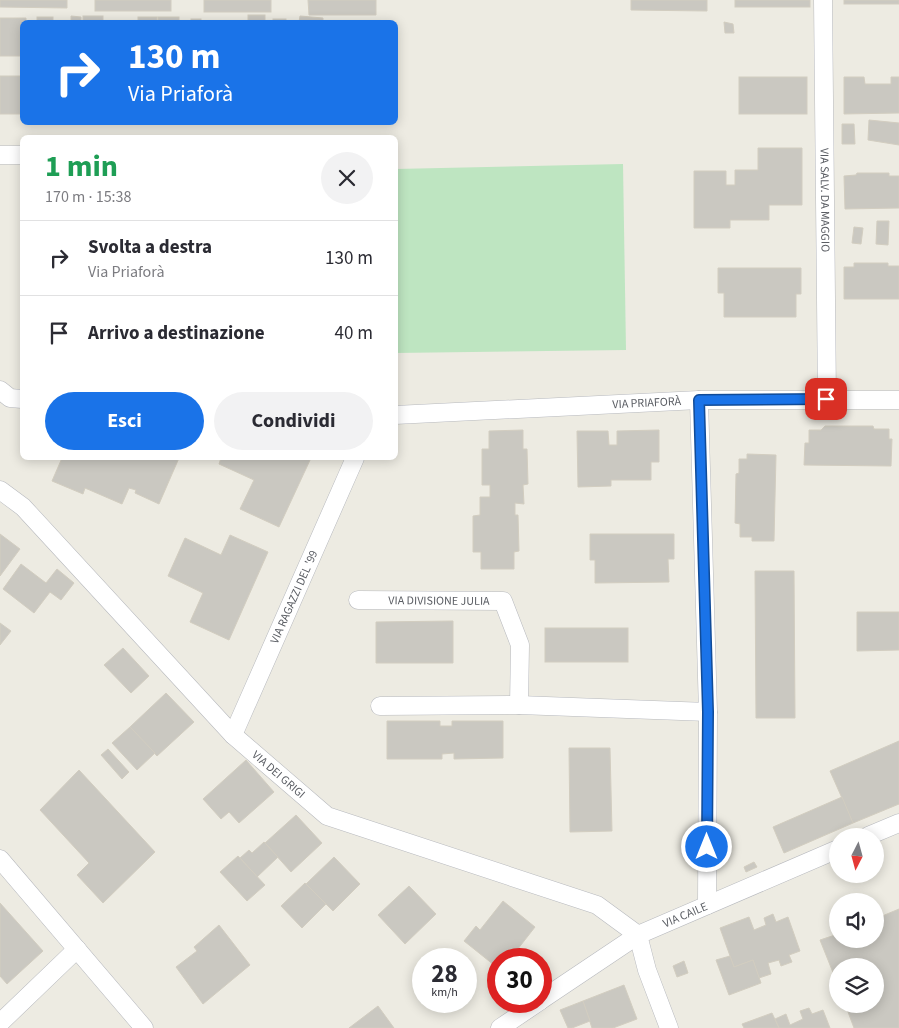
<!DOCTYPE html>
<html lang="it">
<meta charset="utf-8">
<style>
:root{--surface:#fff;--page:#f2f2f3;--text:#2b2b33;--muted:#7c7c81;--line:#e1e1e2;--accent:#1a73e8}
body{margin:0;font-family:"Source Sans 3",sans-serif;background:var(--page);color:var(--text);height:100vh;display:flex;flex-direction:column;font-size:19px;white-space:nowrap}
*{box-sizing:border-box;margin:0}
p{font-size:16px;color:var(--muted)}
.icon{flex:none;width:28px;height:28px;fill:none;stroke:currentColor;stroke-width:2;stroke-linecap:round;stroke-linejoin:round}
.map{position:relative;flex:1;overflow:hidden}
.details{position:absolute;left:20px;top:135px;width:378px;height:325px;display:flex;flex-direction:column;background:var(--surface);border-radius:8px;box-shadow:0 2px 12px #0003}
.details>*{flex:none}
.hud{position:absolute;left:20px;top:20px;width:378px;height:105px;border-radius:8px;box-shadow:0 2px 12px #0003;background:#1a73e8;color:#fff;overflow:hidden}
.needle{width:32px;rotate:186deg}
.tools{position:absolute;left:829px;top:828px;display:grid;gap:10px}
.tools a{display:grid;place-items:center;width:55px;height:55px;border-radius:50%;background:var(--surface);box-shadow:0 2px 12px #0003;font-size:25px}
.speed{position:absolute;left:412px;top:948px;display:flex;gap:10px;font-size:25px;font-weight:700;text-align:center}
.speed>*{display:grid;place-content:center;width:65px;height:65px;border-radius:50%;background:var(--surface);box-shadow:0 2px 12px #0003;line-height:1}
.speed small{font-size:12px;font-weight:400}
.speed .limit{border:8px solid #d22;background:#fff;color:#111}
.pin{position:absolute;display:grid;place-items:center;width:42px;height:42px;color:#fff;margin:-21px;border-radius:10px;box-shadow:0 2px 8px #0006}
.me{position:absolute;width:55px;margin:-28px;rotate:0deg;stroke-linejoin:round;filter:drop-shadow(0 0 4px #0008)}
.turn{display:flex;align-items:center;gap:18px;height:105px;padding:0 25px;font-size:22px}
.turn .icon{width:65px;height:65px;stroke-width:2.5}
.turn b{display:block;font-size:35px;line-height:42px}
.round{display:grid;place-items:center;flex:none;width:52px;height:52px;border-radius:26px;background:var(--page)}
.head{display:flex;align-items:center;justify-content:space-between;height:85px;padding:0 25px}
h1{font-size:30px;font-weight:700;line-height:38px;color:#1e9e55}
.button{display:flex;gap:10px;margin-top:auto;padding:10px 25px}
.button a{flex:1;height:58px;border-radius:30px;background:var(--accent);color:#fff;font-size:20px;font-weight:700;line-height:58px;text-align:center}
.button a+a{background:var(--page);color:var(--text)}
ul{padding:0;list-style:none}
li{display:flex;align-items:center;gap:15px;height:75px;padding:0 25px;border-top:1px solid var(--line)}
li div{flex:1}
li b{display:block;font-size:19px}
li em{font-style:normal}
.map>svg:first-child{display:block}
</style>
<div class="map">
<svg width="899" height="1028" viewBox="0 0 899 1028">
<rect width="100%" height="100%" fill="#edebe2"/>
<polygon fill="#bee5c1" points="623,164 626,350 395,353 395,169"/>
<g fill="#cac8c1" stroke="#d2cdc0">
<polygon points="0,0 67,0 67,8 0,7"/>
<rect x="95" y="0" width="76" height="11"/>
<rect x="204" y="0" width="67" height="12"/>
<polygon points="308,0 376,0 376,15 309,15"/>
<polygon points="631,0 707,0 707,11 631,10"/>
<rect x="735" y="0" width="75" height="7"/>
<rect x="844" y="0" width="55" height="4"/>
<rect x="248" y="15" width="17" height="7"/>
<polygon points="71,16 81,17 81,22 71,22"/>
<rect x="83" y="16" width="20" height="6"/>
<polygon points="300,16 323,18 323,22 299,22"/>
<rect x="37" y="17" width="16" height="5"/>
<rect x="138" y="17" width="19" height="5"/>
<rect x="158" y="17" width="21" height="5"/>
<polygon points="0,18 26,18 26,22 22,22 22,56 0,56"/>
<rect x="191" y="19" width="10" height="3"/>
<rect x="273" y="19" width="13" height="3"/>
<polygon points="724,22 733,24 734,33 725,33"/>
<rect x="0" y="76" width="22" height="38"/>
<rect x="739" y="77" width="68" height="37"/>
<polygon points="844,77 864,77 865,84 891,84 891,77 899,77 899,113 844,114"/>
<polygon points="869,120 899,123 899,145 868,140"/>
<polygon points="842,124 854,124 855,144 842,144"/>
<polygon points="758,148 802,148 802,205 769,205 769,220 730,220 730,228 694,228 694,171 726,171 726,185 735,185 735,170 758,170"/>
<polygon points="857,173 889,173 889,176 899,176 899,208 845,209 844,176 856,175"/>
<polygon points="877,221 889,221 888,245 876,244"/>
<polygon points="854,227 863,228 861,244 852,243"/>
<polygon points="854,263 888,263 888,266 899,266 899,299 844,299 844,267 854,267"/>
<polygon points="718,268 801,268 801,294 796,294 796,317 724,317 724,293 718,293"/>
<polygon points="825,426 873,426 874,429 889,429 889,439 892,439 891,466 804,465 805,443 809,443 809,430 821,430"/>
<polygon points="523,430 523,449 527,449 528,484 523,485 524,504 515,503 515,515 518,515 519,551 514,552 514,569 481,569 481,552 473,552 473,516 480,515 480,497 490,497 490,485 482,485 482,449 489,449 489,431"/>
<polygon points="659,430 659,462 651,462 651,480 611,480 611,486 578,487 577,431 608,431 609,445 617,445 617,431"/>
<polygon points="747,454 776,455 774,541 752,541 752,537 740,537 740,524 735,523 736,474 739,473 739,459 747,459"/>
<polygon points="62,458 179,458 159,504 135,493 136,490 129,488 122,504 85,488 83,494 52,481"/>
<polygon points="221,458 311,458 279,527 240,509 254,480 219,464"/>
<polygon points="0,534 20,549 0,576"/>
<polygon points="590,534 674,534 674,559 668,559 669,582 595,583 595,560 590,560"/>
<polygon points="230,535 268,552 229,640 190,622 203,593 168,576 185,538 221,555"/>
<polygon points="21,564 46,583 57,569 74,583 61,600 50,592 34,613 3,589"/>
<polygon points="755,571 794,571 795,718 756,718"/>
<polygon points="857,612 899,612 899,650 857,651"/>
<polygon points="453,621 453,663 376,663 376,622"/>
<polygon points="0,623 11,631 0,645"/>
<rect x="545" y="628" width="83" height="34"/>
<polygon points="123,648 149,676 131,693 104,665"/>
<polygon points="166,693 194,722 157,756 130,727"/>
<polygon points="387,721 440,721 440,726 452,726 452,721 503,721 503,758 454,759 454,753 442,754 442,759 387,759"/>
<polygon points="130,727 155,753 137,770 112,743"/>
<polygon points="899,741 899,804 853,823 830,771"/>
<polygon points="569,748 610,748 612,831 570,832"/>
<polygon points="108,749 129,772 122,779 101,755"/>
<polygon points="246,760 274,792 239,823 229,812 221,819 203,799"/>
<polygon points="79,770 155,852 103,903 77,875 89,863 40,810"/>
<polygon points="842,797 853,823 784,853 773,827"/>
<polygon points="296,815 322,843 291,872 265,843"/>
<polygon points="264,842 278,857 257,877 240,858 249,850 252,853"/>
<polygon points="238,856 265,885 247,901 220,872"/>
<polygon points="334,857 360,884 333,911 306,884"/>
<polygon points="754,862 757,867 746,872 744,867"/>
<polygon points="305,883 326,904 302,928 281,906"/>
<polygon points="409,886 436,914 405,944 378,915"/>
<polygon points="503,901 535,927 510,959 499,959 499,969 464,941 476,926 480,930"/>
<polygon points="0,903 43,951 7,984 0,976"/>
<polygon points="899,909 899,1028 854,1028 845,1004 875,1004 875,966 838,966 838,985 820,940 838,934 838,939 875,939 875,919"/>
<polygon points="773,914 776,922 788,917 800,951 789,955 792,962 781,966 779,960 768,963 771,974 759,978 753,960 734,967 720,928 749,917 754,930 766,925 764,918"/>
<polygon points="219,925 250,965 203,1004 176,967 197,951 194,947"/>
<polygon points="730,956 734,967 753,960 761,983 729,995 716,960"/>
<polygon points="684,961 688,973 677,977 673,966"/>
<polygon points="624,985 637,1019 613,1028 592,1028 583,1001"/>
<polygon points="583,1001 590,1021 572,1028 568,1028 560,1010"/>
<polygon points="378,1006 394,1028 349,1028"/>
<polygon points="809,1008 812,1014 823,1010 830,1028 779,1028 775,1019 786,1014 790,1025 803,1019 800,1011"/>
<polygon points="772,1013 779,1028 744,1028 742,1024"/>
</g>
<g fill="none" stroke-linecap="round" stroke-linejoin="round">
<g stroke="#b7b9be" stroke-width="19">
<g id="minor">
<path id="s1" d="M823 0 827 399"/>
<polyline points="0,155 22,155"/>
<polyline points="0,390 10,398 22,399"/>
<polyline points="699,400 708,712 707,905"/>
<path id="s2" d="M395 415 699 400H899"/>
<path id="s3" d="M0 490 23 507 233 735 327 816 597 905 638 935 647 970 669 1028"/>
<path id="s4" d="M358 600 503 601 520 645 519 705"/>
<polyline points="380,706 519,705 708,712"/>
<path id="s5" d="M233 735 355 458"/>
<polyline points="868,836 899,823"/>
<polyline points="0,859 144,1028"/>
<path id="s6" d="M541 1000 638 935 838 849"/>
<polyline points="0,1023 77,949"/>
<polyline points="500,1028 540,1001"/>
</g>
</g>
<use href="#minor" stroke="#fff" stroke-width="18"/>
</g>
<g fill="none" stroke-linecap="round" stroke-linejoin="round">
<g stroke="#114b97" stroke-width="12">
<polyline id="route" points="707,847 708,712 699,400 826,399"/>
</g>
<use href="#route" stroke="#1a73e8" stroke-width="9"/>
</g>
<g text-anchor="middle" stroke-width="4" stroke-linejoin="round" paint-order="stroke">
<g font-size="12" fill="#5a5d63" stroke="#fff">
<text dy="4" stroke="none"><textPath href="#s1" startOffset="200">VIA SALV. DA MAGGIO</textPath></text>
<text dy="4" stroke="none"><textPath href="#s2" startOffset="252">VIA PRIAFORÀ</textPath></text>
<text dy="4" stroke="none"><textPath href="#s5" startOffset="151">VIA RAGAZZI DEL '99</textPath></text>
<text dy="4" stroke="none"><textPath href="#s4" startOffset="81">VIA DIVISIONE JULIA</textPath></text>
<text dy="4" stroke="none"><textPath href="#s3" startOffset="399">VIA DEI GRIGI</textPath></text>
<text dy="4" stroke="none"><textPath href="#s6" startOffset="168">VIA CAILE</textPath></text>
</g>
</g>
</svg>
<div class="tools">
<a><svg class="needle" viewBox="-14 -14 28 28"><path d="M0-13l5 13h-10z" fill="#e53935"/><path d="M0 13l5-13h-10z" fill="#7c7c81"/></svg></a>
<a><svg class="icon" aria-label="sound" viewBox="0 0 24 24"><path d="M4 9h4l5-4v14l-5-4H4zM17 9q2 3 0 6"/></svg></a>
<a><svg class="icon" aria-label="layers" viewBox="0 0 24 24"><path d="M12 4l9 5-9 5-9-5zM3 14l9 5 9-5"/></svg></a>
</div>
<div class="speed"><div>28<small>km/h</small></div><div class="limit">30</div></div>
<div class="pin" style="left:826px;top:399px;background:#d93025"><svg class="icon" aria-label="arrive" viewBox="0 0 24 24"><path d="M6 21V4h12l-3 4 3 4H6"/></svg></div>
<svg class="me" style="left:707px;top:847px" viewBox="-20 -20 40 40"><circle r="17" fill="#1a73e8" stroke="#fff" stroke-width="3"/><path d="M0-11L8 9 0 5-8 9z" fill="#fff"/></svg>
<div class="hud">
<div class="turn"><svg class="icon" aria-label="right" viewBox="0 0 24 24"><path d="M7 20v-9h11M14 6l5 5-5 5"/></svg><div><b>130 m</b>Via Priaforà</div></div>
</div>
<section class="details">
<div class="head"><div><h1>1 min</h1><p>170 m · 15:38</p></div><a class="round"><svg class="icon" aria-label="close" viewBox="0 0 24 24"><path d="M6 6l12 12M18 6L6 18"/></svg></a></div>
<ul>
<li><svg class="icon" aria-label="right" viewBox="0 0 24 24"><path d="M7 20v-9h11M14 6l5 5-5 5"/></svg><div><b>Svolta a destra</b><p>Via Priaforà</p></div><em>130 m</em></li>
<li><svg class="icon" aria-label="arrive" viewBox="0 0 24 24"><path d="M6 21V4h12l-3 4 3 4H6"/></svg><div><b>Arrivo a destinazione</b></div><em>40 m</em></li>
</ul>
<div class="button"><a>Esci</a><a>Condividi</a></div>
</section>
</div>
